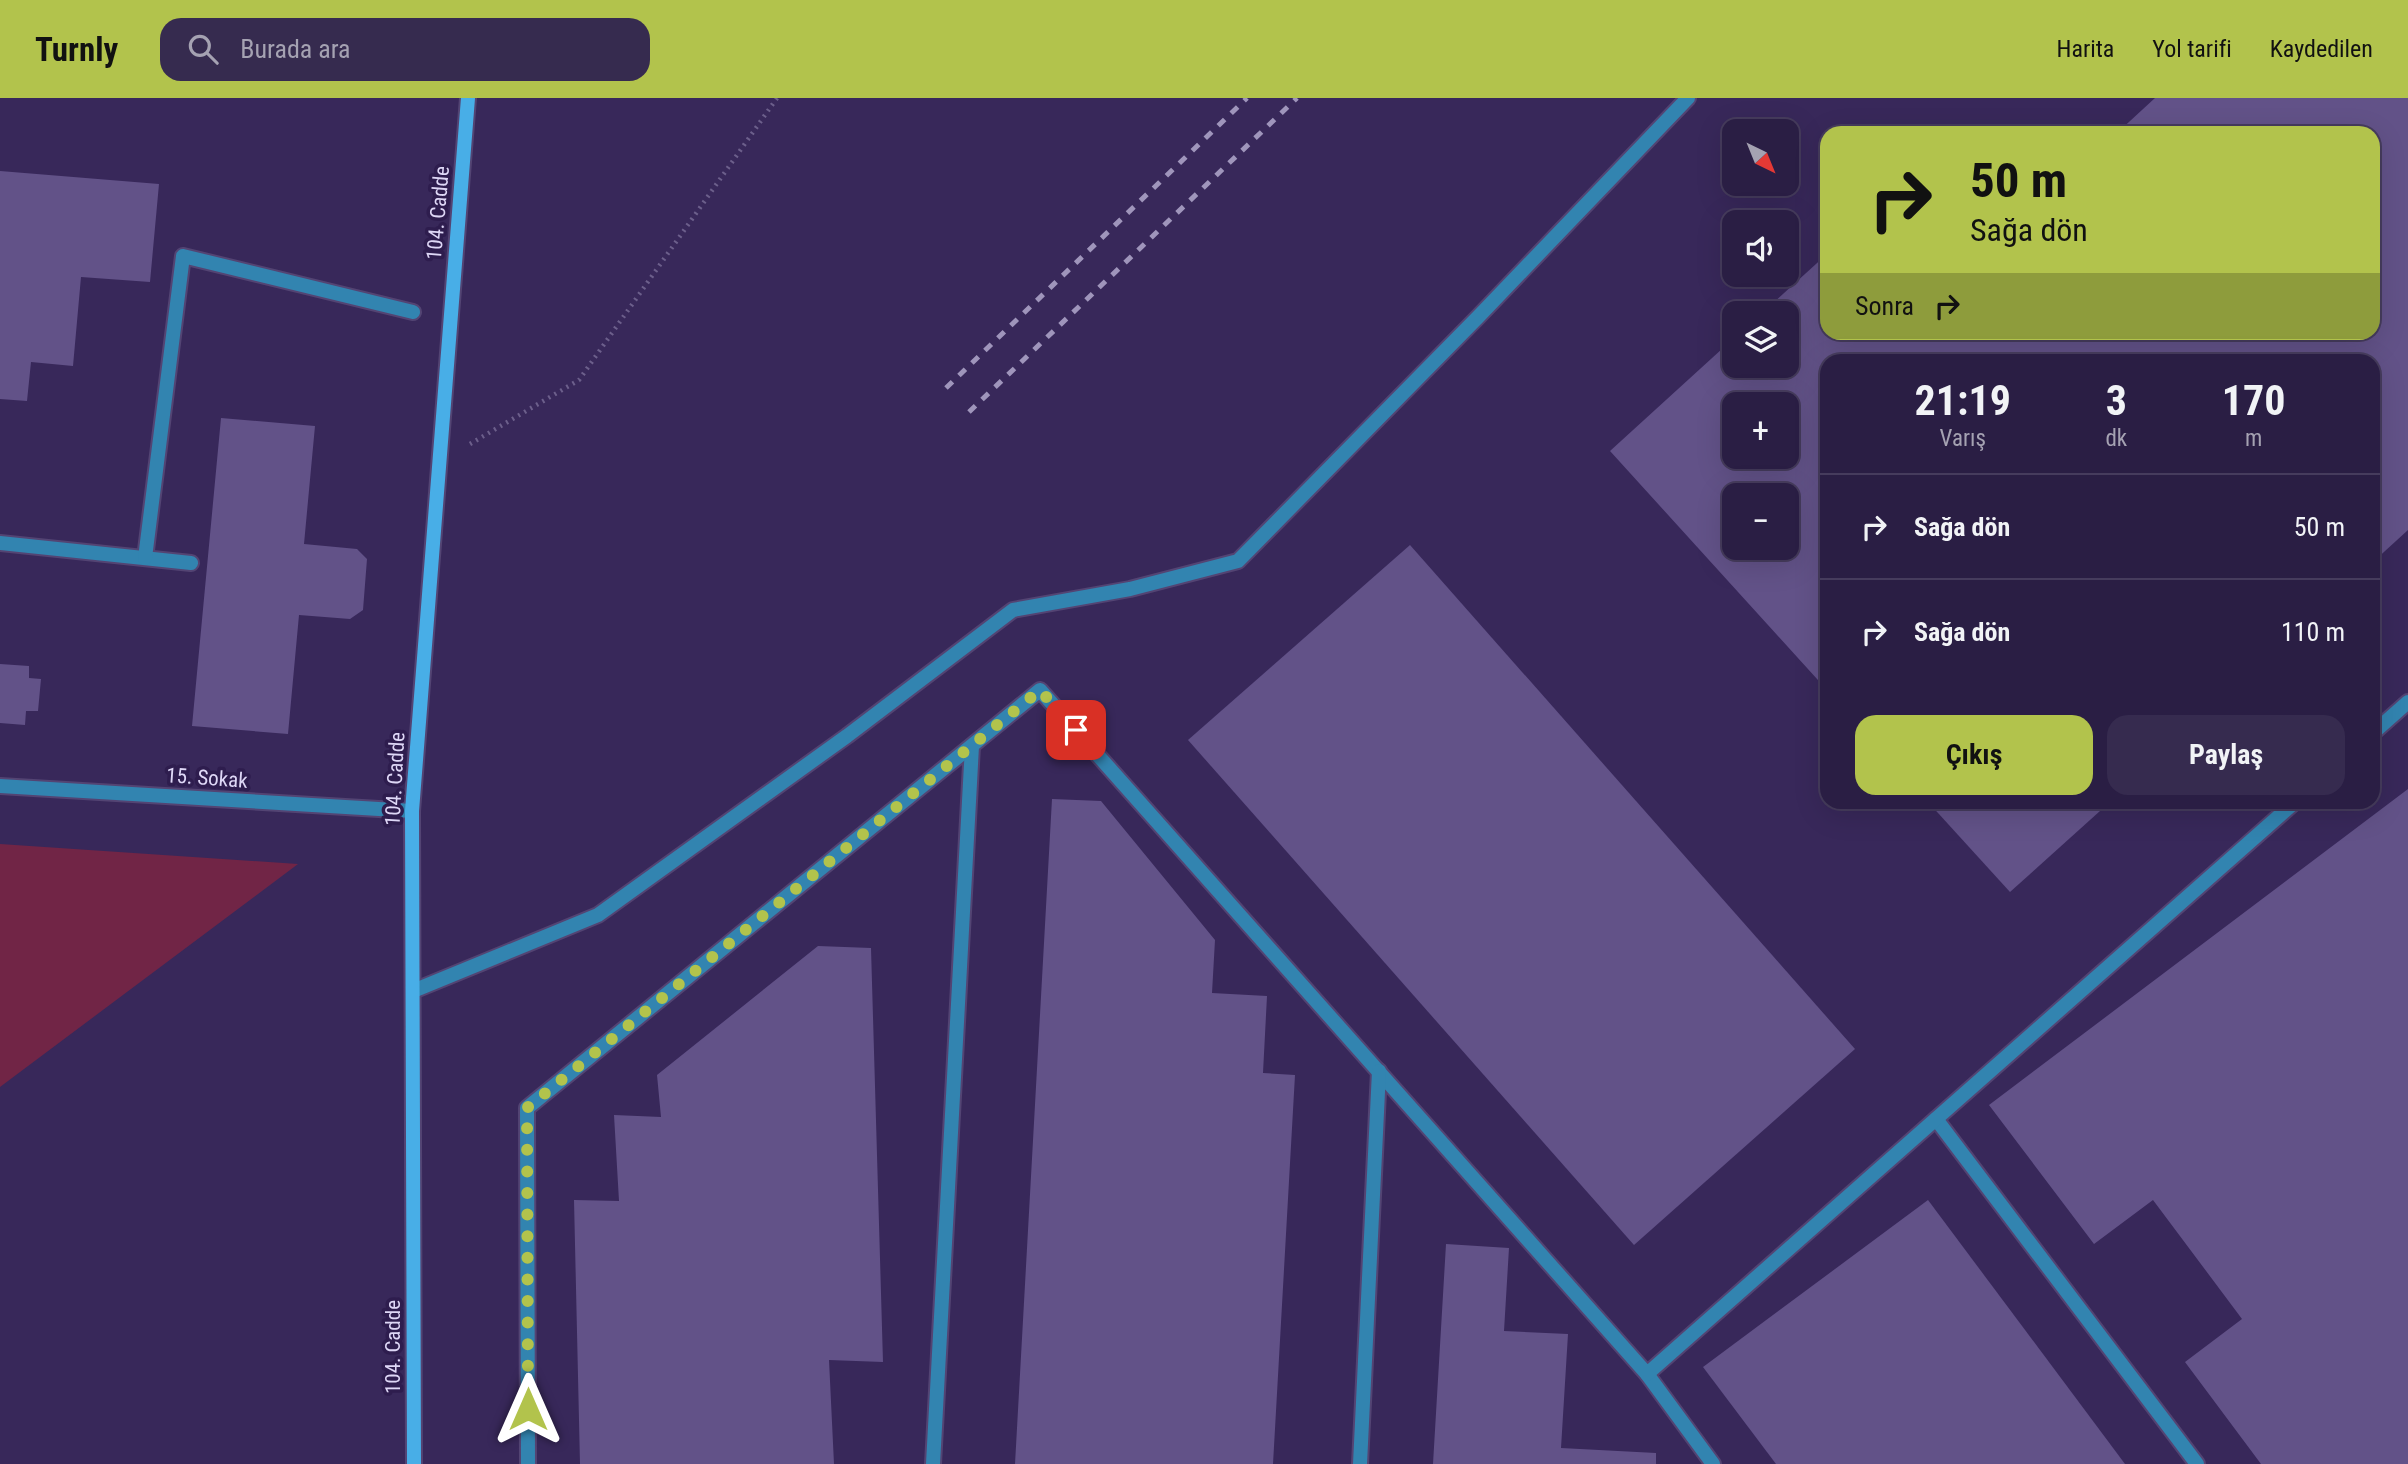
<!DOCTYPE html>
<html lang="tr">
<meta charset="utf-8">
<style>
:root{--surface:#2a1e44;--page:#362b4f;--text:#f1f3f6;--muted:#a5a2b2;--line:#463c5d;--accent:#b2c34c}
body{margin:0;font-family:"Roboto Condensed",sans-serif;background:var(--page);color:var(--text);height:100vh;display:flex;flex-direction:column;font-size:26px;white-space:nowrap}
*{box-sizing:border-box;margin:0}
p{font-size:23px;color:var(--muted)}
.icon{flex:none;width:38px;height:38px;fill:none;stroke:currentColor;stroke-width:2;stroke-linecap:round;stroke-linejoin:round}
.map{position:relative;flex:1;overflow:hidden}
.drawer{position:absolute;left:1820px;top:256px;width:560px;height:455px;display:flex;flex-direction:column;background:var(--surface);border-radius:21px;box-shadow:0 7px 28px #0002,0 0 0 2px var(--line)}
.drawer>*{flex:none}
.hud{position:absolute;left:1820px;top:28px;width:560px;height:214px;border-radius:21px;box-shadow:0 7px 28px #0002,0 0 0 2px var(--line);background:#b2c34c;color:#111;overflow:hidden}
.needle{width:46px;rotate:137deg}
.controls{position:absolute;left:1722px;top:21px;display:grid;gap:14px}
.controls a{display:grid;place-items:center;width:77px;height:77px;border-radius:14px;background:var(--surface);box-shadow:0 7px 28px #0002,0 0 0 2px var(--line);font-size:35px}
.pin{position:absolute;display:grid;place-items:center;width:60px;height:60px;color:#fff;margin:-30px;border-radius:14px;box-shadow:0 4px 10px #0006}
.me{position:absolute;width:77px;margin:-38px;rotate:0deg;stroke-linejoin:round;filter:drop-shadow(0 0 5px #0008)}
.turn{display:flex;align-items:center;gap:24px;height:147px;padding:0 35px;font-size:32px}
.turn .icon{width:91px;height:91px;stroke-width:2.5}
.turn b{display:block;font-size:49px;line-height:60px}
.then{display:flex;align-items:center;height:66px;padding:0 35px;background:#0003;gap:14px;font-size:26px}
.eta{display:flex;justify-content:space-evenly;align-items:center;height:119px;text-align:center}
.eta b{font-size:42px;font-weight:700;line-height:49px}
.primary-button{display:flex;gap:14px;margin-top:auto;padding:14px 35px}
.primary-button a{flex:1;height:80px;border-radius:21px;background:var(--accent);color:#111;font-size:28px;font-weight:700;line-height:80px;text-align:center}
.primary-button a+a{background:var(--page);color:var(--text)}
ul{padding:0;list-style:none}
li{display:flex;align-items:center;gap:21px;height:105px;padding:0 35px;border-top:2px solid var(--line)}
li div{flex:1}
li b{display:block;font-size:26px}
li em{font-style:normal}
header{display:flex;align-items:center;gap:42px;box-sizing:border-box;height:98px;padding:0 35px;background:var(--accent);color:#111}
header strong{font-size:33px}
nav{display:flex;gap:38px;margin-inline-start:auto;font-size:24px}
.search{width:490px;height:63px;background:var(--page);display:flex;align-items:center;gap:18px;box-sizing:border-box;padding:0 24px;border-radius:21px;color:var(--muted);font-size:26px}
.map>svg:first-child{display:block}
</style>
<header>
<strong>Turnly</strong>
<div class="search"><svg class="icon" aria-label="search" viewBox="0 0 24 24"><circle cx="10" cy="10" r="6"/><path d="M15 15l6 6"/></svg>Burada ara</div>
<nav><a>Harita</a><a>Yol tarifi</a><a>Kaydedilen</a></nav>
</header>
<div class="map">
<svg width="2408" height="1366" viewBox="0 0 2408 1366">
<rect width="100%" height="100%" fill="#38285a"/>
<polygon fill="#712546" points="0,746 298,766 0,989"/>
<g fill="#625288" fill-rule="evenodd">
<path d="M2155 0H2408V432L2373 464V262H1827V592L1610 353 1734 240V268H1787V215H1762L1827 156V234H2373V35H2117ZM1734 306H1787V359H1734ZM1734 397H1787V450H1734Z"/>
<polygon points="0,73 159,86 150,184 81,179 73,268 31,264 27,303 0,301"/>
<polygon points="221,320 315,328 304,446 357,451 367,461 363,512 350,521 299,517 288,636 192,628"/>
<polygon points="1410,447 1855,951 1634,1147 1188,642"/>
<polygon points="0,566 29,568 29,580 41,581 38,613 26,613 25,627 0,625"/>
<polygon points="2408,691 2408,1366 2261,1366 2185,1264 2242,1221 2153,1102 2094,1146 1989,1007"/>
<polygon points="1052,701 1101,703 1215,842 1212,895 1267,898 1263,975 1295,977 1273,1366 1015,1366"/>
<polygon points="1928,704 2110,704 2010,794"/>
<polygon points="818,848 871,850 883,1264 829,1262 834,1366 580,1366 574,1102 619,1103 614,1017 661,1019 657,977"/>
<polygon points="1928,1102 2125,1366 1776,1366 1703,1269"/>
<polygon points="1446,1146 1509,1150 1504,1233 1568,1236 1561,1350 1656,1355 1656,1366 1433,1366"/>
</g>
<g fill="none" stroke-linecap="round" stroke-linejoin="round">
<g stroke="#534473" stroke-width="18">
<g id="lane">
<polyline points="2373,635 2408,604"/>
<polyline points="413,893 598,817 847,638 1013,512 1130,491 1238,463 1479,218 1688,0"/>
<polyline points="1936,1021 2197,1366"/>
<polyline points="1647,1276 1713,1366"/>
<polyline points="528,1366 527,1010 1040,592 1647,1276 2295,704"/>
<polyline points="933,1366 972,648"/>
<polyline points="1360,1366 1379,973"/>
</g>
</g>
<g stroke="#534473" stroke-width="18">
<g id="street">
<polyline points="0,445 191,465"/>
<polyline points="145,460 183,158 413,214"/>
<polyline points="0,688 412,713"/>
</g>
</g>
<g stroke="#534473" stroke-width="18">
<polyline id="secondary" points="414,1366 412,713 468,0"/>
</g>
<polyline stroke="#6c5f8b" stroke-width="4.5" stroke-dasharray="2 5" stroke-linecap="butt" points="470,346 579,282 777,0"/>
<use href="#lane" stroke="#3284b0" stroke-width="14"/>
<use href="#street" stroke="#3284b0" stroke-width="14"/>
<use href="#secondary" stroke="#48aee7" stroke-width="14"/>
<g stroke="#9f95bb" stroke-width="5" stroke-dasharray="9 9" stroke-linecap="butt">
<polyline points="946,290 1247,0"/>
<polyline points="969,314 1297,0"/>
</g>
</g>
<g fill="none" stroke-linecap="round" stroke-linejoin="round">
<polyline stroke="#b2c34c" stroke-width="12" stroke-dasharray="0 21.6" points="528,1311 527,1010 1040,592 1076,632"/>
</g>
<g text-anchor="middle" stroke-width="7" stroke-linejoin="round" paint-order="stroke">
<g font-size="21" fill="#ded7f6" stroke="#2e1d4e">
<text transform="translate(438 115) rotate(-85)" y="7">104. Cadde</text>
<text transform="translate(207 680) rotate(4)" y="7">15. Sokak</text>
<text transform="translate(395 681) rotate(-87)" y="7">104. Cadde</text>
<text transform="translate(393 1249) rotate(-90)" y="7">104. Cadde</text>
</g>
</g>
</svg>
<div class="controls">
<a><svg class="needle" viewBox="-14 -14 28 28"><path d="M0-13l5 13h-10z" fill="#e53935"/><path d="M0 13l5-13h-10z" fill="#a5a2b2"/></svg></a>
<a><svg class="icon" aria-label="sound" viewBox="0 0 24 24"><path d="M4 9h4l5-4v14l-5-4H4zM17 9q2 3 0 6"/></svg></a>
<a><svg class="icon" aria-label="layers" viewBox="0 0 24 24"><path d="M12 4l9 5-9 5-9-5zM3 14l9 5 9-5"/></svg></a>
<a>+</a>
<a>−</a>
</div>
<div class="pin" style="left:1076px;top:632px;background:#d93025"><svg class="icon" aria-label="arrive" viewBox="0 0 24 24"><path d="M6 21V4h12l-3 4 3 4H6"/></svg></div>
<svg class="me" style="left:528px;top:1311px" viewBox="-20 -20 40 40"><path d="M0-17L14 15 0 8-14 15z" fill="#b2c34c" stroke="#fff" stroke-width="4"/></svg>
<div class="hud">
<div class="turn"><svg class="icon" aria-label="right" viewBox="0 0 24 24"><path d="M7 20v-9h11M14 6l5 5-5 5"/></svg><div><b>50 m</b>Sağa dön</div></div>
<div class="then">Sonra<svg class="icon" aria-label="right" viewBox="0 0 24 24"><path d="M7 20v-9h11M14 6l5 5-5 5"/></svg></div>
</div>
<section class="drawer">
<div class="eta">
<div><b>21:19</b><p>Varış</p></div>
<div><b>3</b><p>dk</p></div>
<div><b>170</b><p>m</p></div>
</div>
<ul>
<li><svg class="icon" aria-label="right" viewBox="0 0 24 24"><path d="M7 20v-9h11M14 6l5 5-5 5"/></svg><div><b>Sağa dön</b></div><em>50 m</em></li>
<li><svg class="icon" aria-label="right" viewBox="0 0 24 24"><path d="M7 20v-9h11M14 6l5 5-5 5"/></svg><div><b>Sağa dön</b></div><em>110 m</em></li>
</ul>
<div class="primary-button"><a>Çıkış</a><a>Paylaş</a></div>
</section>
</div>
